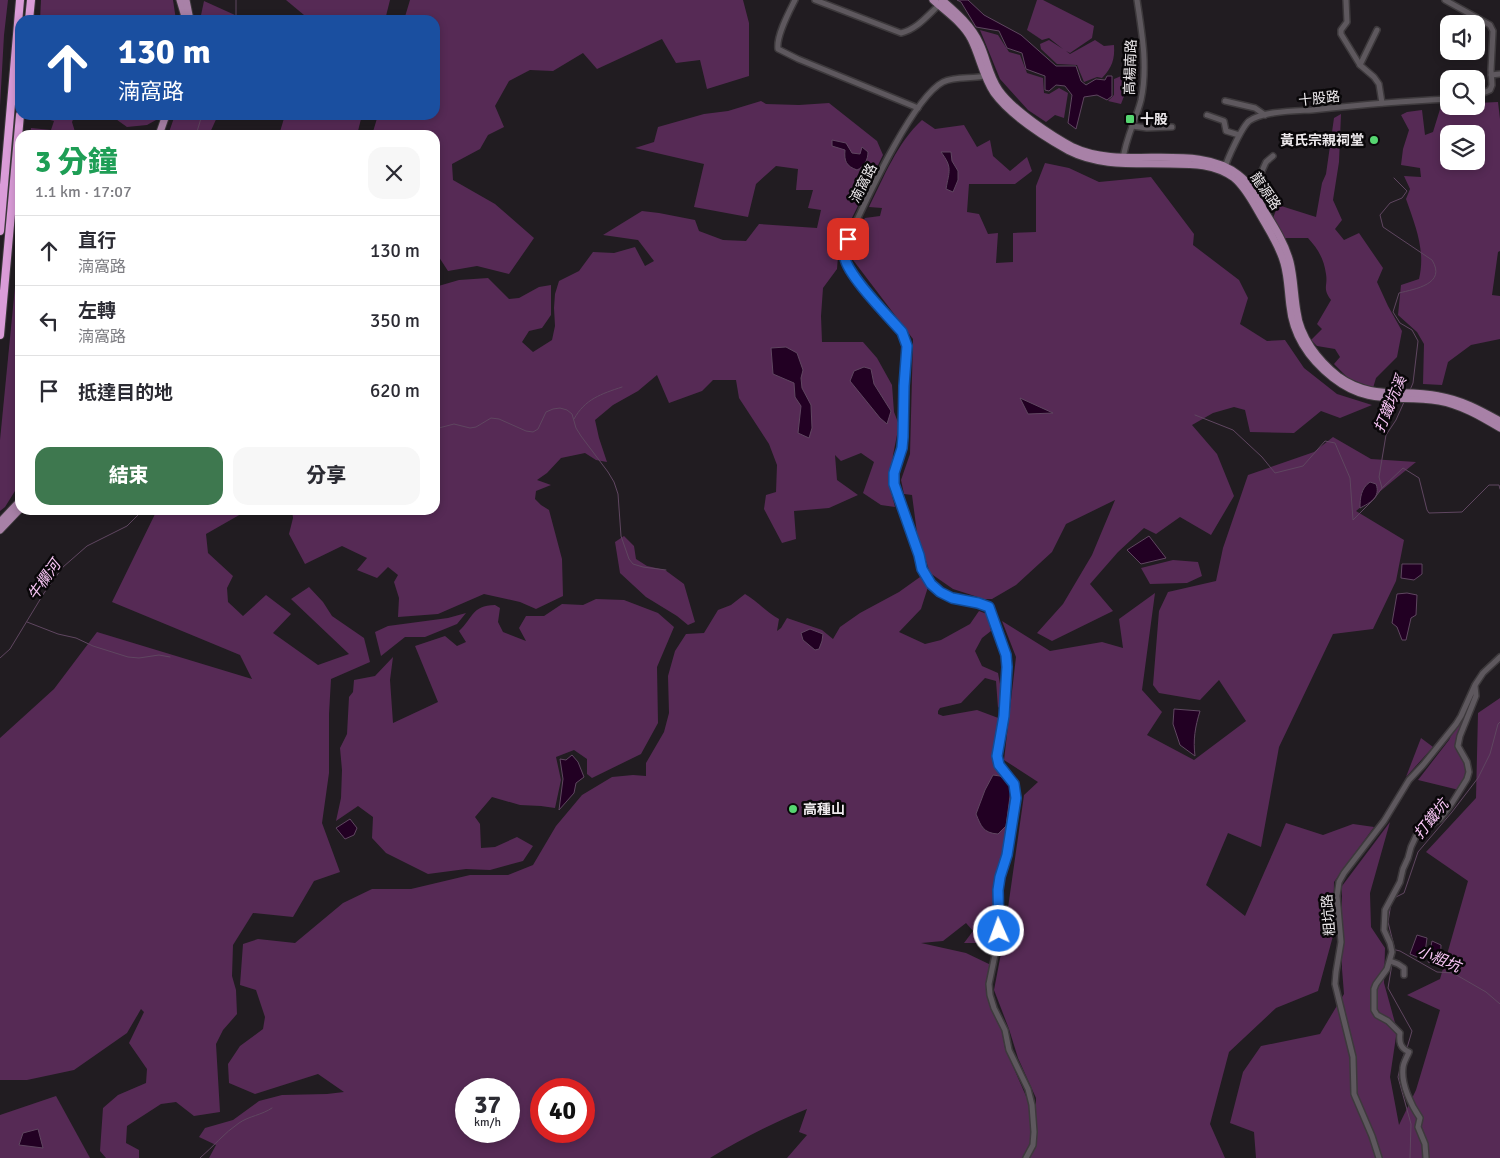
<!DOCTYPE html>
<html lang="zh-TW">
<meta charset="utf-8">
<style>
:root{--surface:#fff;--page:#f7f7f7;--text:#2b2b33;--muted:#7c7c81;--line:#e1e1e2;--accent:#3e784f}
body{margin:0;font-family:Signika,"Noto Sans TC",sans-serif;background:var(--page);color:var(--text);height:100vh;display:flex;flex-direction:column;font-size:19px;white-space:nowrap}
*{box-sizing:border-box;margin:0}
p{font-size:16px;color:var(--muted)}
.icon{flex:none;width:28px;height:28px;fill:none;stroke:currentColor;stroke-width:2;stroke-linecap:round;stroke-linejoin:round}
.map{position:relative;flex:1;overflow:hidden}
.panel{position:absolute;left:15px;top:130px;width:425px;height:385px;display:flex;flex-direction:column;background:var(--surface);border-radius:15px;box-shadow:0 2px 8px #0003}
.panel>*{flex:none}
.banner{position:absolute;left:15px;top:15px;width:425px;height:105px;border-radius:15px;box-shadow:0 2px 8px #0003;background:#1a4fa0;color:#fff;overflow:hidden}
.fabs{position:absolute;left:1440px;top:15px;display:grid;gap:10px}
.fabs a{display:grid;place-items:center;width:45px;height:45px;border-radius:10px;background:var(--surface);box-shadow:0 2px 8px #0003;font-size:25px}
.speed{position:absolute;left:455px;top:1078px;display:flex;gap:10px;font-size:25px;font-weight:700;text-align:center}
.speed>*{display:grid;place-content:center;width:65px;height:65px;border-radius:50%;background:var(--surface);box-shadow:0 2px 8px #0003;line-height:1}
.speed small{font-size:12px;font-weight:400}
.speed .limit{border:8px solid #d22;background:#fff;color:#111}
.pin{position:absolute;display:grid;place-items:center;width:42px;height:42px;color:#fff;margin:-21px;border-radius:10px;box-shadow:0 2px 8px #0006}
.me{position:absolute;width:55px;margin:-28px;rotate:358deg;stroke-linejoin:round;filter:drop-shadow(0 0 4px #0008)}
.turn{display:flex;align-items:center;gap:18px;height:105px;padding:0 20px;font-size:22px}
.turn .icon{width:65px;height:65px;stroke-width:2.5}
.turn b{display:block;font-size:35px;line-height:42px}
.round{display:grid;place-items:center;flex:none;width:52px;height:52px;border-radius:15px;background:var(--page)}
.head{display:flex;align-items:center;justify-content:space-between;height:85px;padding:0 20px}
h1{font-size:30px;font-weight:800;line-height:38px;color:#1e9e55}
.cta{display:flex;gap:10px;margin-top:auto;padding:10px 20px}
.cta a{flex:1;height:58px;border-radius:15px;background:var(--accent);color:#fff;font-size:20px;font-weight:800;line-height:58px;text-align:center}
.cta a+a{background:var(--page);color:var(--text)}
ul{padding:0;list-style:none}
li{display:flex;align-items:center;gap:15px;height:70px;padding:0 20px;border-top:1px solid var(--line)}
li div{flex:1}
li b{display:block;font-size:19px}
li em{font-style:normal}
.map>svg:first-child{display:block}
</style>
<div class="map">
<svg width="1500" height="1158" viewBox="0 0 1500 1158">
<rect width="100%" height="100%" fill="#211c21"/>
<g fill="#562a55" fill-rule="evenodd">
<polygon points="0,0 8,0 4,35 0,106"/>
<polygon points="41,0 173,0 176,20 40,20"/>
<polygon points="286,0 390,0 385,20 310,20"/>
<polygon points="410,0 743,0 749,23 749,76 707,89 700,60 676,63 662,39 597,69 583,53 553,71 530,70 509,81 495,106 504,127 488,135 480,149 452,164 453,180 495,204 534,238 509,274 477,266 448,271 435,251 435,135 372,135 378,115 435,115 435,20 404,20"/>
<path d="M1037 0H1043L1094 26 1092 38 1070 53 1066 51 1070 54 1095 40 1104 46 1114 45C1115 59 1112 68 1102 78L1097 77 1084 82 1077 65 1057 64 1041 49 1040 44 1049 40 1063 49 1049 38 1042 40 1027 30Z"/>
<polygon points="204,1 246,20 200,20"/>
<polygon points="980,30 998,35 1009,52 1020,55 1027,73 1043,78 1044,93 1049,94 1059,88 1068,93 1064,118 1055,115 1046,122 1028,110 1000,79"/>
<polygon points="1131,72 1135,80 1128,86 1121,104 1108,101 1114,95 1114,79"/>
<polygon points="761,101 766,104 799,105 829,103 877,141 883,155 848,226 838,257 837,269 823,288 821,316 822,342 863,342 877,358 892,385 894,412 899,425 893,455 890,488 895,507 881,505 863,493 874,462 861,453 841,461 835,455 837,480 858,495 829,508 794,511 796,539 782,543 764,509 766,495 776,492 777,465 769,444 739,398 736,380 713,380 702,391 669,403 657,375 638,391 613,405 595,420 599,438 607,462 596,460 585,453 561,458 547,473 537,480 551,485 536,491 535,499 541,505 549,510 562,559 563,596 536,609 520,602 484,594 438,614 398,617 399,598 394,582 398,575 388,567 377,578 357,570 367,558 342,546 305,564 289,534 293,518 292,510 435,510 435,287 459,280 488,278 509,299 519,298 539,287 551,285 551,315 542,328 529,331 522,342 533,352 552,340 555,326 554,308 555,294 559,281 579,271 593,252 614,253 635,247 645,266 654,261 638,240 603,235 642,211 659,213 695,220 699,231 723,240 746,241 759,224 817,228 821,210 808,208 813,190 796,190 798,169 776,166 756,184 748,217 694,207 704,164 635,148 654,142 658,127 704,114 728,111"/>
<path d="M1498 102 1500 119V251L1498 252 1492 295 1500 296V339L1471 345 1448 362 1442 385 1423 384 1424 344 1417 332 1398 315 1401 285 1419 279C1426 250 1415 225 1406 199L1410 189 1404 176 1421 177 1420 168 1401 165 1403 149 1409 130 1401 115 1407 112 1422 110 1425 135 1433 132 1441 106H1476V103ZM1449 134H1476V161H1449Z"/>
<path d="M1341 114 1339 162 1333 200 1342 220 1335 229 1344 240 1359 233 1383 268 1377 282 1388 306 1402 331 1397 357 1376 378 1373 388 1348 378 1334 364 1340 357 1335 349 1317 346 1311 340 1322 329 1317 324 1331 300C1322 288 1328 286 1326 274 1324 259 1318 249 1308 238H1285L1273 218 1278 205 1316 217 1322 183 1326 174 1334 118Z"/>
<polygon points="31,115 75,115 72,122 76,135 30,135 31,128 51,130 54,121"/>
<polygon points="98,115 157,115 156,120 147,125 127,127 113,117"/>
<polygon points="175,115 218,115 209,135 168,135"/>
<polygon points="285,115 362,115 357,135 279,135"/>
<path d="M922 120 935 129 964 125 977 147 990 140 993 156 1010 171 1027 157 1032 171 1015 184H969L967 212 979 214 988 234 998 233 996 263 1013 262V233L1036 232V186L1045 163 1069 168 1099 182 1151 177 1194 234 1193 245 1239 280 1248 298 1240 324 1267 341 1285 340 1304 368 1337 394 1372 405 1340 418 1321 411 1294 433 1250 432 1245 410 1234 407 1213 413 1192 425 1217 454 1234 496 1211 535 1180 517 1156 534 1144 528 1118 552 1090 584 1113 611 1052 641 1037 633 1063 604 1092 555 1115 500 1066 524 1052 552 1016 585 992 599H984L953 589 930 573 917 533 912 495 904 494 901 480 910 454 913 339 850 256 859 227 865 218 880 216 882 208 869 207C884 177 897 143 922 120Z"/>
<polygon points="20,236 20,483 5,507 0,511 0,440"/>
<polygon points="1333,437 1371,459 1416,462 1356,511 1404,540 1396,581 1373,629 1333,634 1279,747 1261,847 1228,833 1206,885 1245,916 1286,823 1323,835 1353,824 1374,827 1334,882 1333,936 1318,991 1276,1008 1229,1052 1210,1124 1225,1158 1029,1158 1036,1147 1036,1098 1018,1058 1009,1029 994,990 1003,943 1024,795 1038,782 1004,760 1016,657 1002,621 1050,651 1102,642 1123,648 1119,619 1155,593 1142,690 1162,712 1147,735 1194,760 1246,721 1219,680 1200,700 1159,693 1153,685 1159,611 1168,592 1216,581 1223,548 1248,475 1314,452"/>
<polygon points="157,510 248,510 206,534 208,553 233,576 227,588 228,602 243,616 266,595 291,614 273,633 318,665 349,654 291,599 309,587 323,602 332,616 364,638 370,662 331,679 329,714 329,773 322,823 340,872 314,881 293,917 253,913 233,945 232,976 236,990 237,1014 223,1030 216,1044 220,1112 194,1116 176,1102 161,1104 127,1126 126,1143 139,1150 139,1158 106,1158 100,1151 103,1108 118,1095 146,1083 147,1069 129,1043 144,1012 141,1009 127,1033 74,1070 27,1080 0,1080 0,738 54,689 97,632 252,679 240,655 112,602"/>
<polygon points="624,536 634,546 636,559 647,566 665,570 684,584 695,622 688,625 677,616 646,597 620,573 615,542"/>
<polygon points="1173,560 1198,562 1202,576 1187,583 1150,584 1141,568"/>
<path d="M920 577 928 587 921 609 899 632 925 644 941 640 970 624 979 611 987 614 991 631 982 638 975 651 982 666 998 673 1003 700 998 708 996 681 985 678 961 703 940 708 938 711V714L943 716 977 710 1001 719 995 747 996 768 1013 787 1014 798 1007 841 997 875 996 920 982 943H964L973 931 966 923 943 941 921 943 966 953 991 965 987 994 1001 1027 1005 1048 1029 1103 1031 1141 1024 1158H787L807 1135 799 1132 807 1109C773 1123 741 1139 710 1158H209L216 1145 199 1137 205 1128 233 1120 259 1101 282 1095 327 1094 344 1092 318 1074 255 1094 229 1083 228 1064 240 1046 263 1029 265 1017 256 990 240 985 243 944 258 939 295 943 343 903 372 889H411L470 875H508L533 865 556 826 582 795 612 777 633 775 646 776V763L664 732 669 713 668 676 675 651 686 634 704 633 718 610 731 605 745 594C757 601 766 612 779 619L777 631 781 628 787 618 822 630 833 639 840 627 860 613 899 592ZM466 1089H509V1131H466ZM541 1089H584V1131H541Z"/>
<path d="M596 599 624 600 658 613 674 627 657 667 658 723 641 754 592 778 587 774V759L574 750 556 757 561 780 555 808 541 806 520 805 492 797 475 817 480 824 481 848 495 847 517 837 533 846 523 861 490 870 466 869 428 874 386 853 372 838 373 817 358 806 336 821 341 798 342 770 340 748 347 734 349 697 353 692 354 680 375 676 393 657 390 680 393 723 438 702 415 646 445 636 457 646 466 642 459 631C474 617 471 606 495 605L500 608 498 622 503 632 526 641 519 628 526 616H544L562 604 583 605Z"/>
<polygon points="466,613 457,624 425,637 405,637 381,656 375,632 388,626 448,618"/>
<path d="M1472 698 1473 699 1457 749C1467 767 1469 771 1459 790L1418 780 1449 740 1469 700Z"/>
<polygon points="1500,698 1500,1158 1256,1158 1254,1132 1230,1123 1243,1072 1261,1046 1320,1034 1344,994 1342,969 1342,886 1390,822 1370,893 1371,927 1385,948 1384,983 1397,1030 1390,1077 1399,1125 1416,1090 1440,1010 1407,995 1440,979 1468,881 1426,852 1476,798 1478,713"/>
<polygon points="1421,738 1433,747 1406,777"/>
<polygon points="56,1096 90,1158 0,1158 0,1115"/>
</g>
<g fill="#220023" stroke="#5f4660">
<polygon points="957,0 968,0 984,15 1021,35 1056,66 1076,66 1081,81 1086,85 1096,79 1105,80 1107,76 1112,76 1112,96 1107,100 1097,95 1084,97 1076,129 1068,123 1072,95 1065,86 1056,85 1049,91 1045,90 1045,76 1026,69 1022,53 1007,48 999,31 976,27 961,2"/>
<path d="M832 140 846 143 852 153 860 154 862 147 868 152C868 160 864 167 857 170 846 166 844 161 845 150L832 146Z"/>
<path d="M941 152H951L952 161 958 171V180L953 192 946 189C949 171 953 168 941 152Z"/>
<polygon points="786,347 797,353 803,370 801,378 802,388 811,405 812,428 809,438 798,433 801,406 795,397 794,383 773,374 771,348"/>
<polygon points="864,367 871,369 874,384 891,411 887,424 880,418 850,381 854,371"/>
<polygon points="1020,398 1053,413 1028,414"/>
<path d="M1370 482 1376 484C1381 497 1370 503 1360 508 1360 498 1361 488 1370 482Z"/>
<polygon points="1149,536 1166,558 1141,564 1127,550"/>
<polygon points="1402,564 1422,564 1422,574 1414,580 1401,578"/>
<polygon points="1407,593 1417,595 1416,615 1411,618 1406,640 1402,640 1397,627 1392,623 1397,594"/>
<polygon points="810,629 823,634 822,641 819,649 815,650 803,640 801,633"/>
<path d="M1174 709 1200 711C1195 727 1193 740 1195 756L1180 745 1173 724Z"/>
<polygon points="572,755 578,762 584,777 576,783 574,793 559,810 563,779 560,759 566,760"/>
<path d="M993 775 1000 776 1006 780 1011 789 1006 826 998 834C983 833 981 826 976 814L985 790Z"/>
<polygon points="350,819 357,828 354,835 345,839 336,828"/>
<polygon points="1417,935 1427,938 1424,960 1410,954"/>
<polygon points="1432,941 1441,945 1440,967 1428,962"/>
<polygon points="38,1129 43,1148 19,1145 23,1133"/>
</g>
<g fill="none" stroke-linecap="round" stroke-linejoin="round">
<g stroke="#5f4660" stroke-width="1">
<polyline points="236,20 236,0"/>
<polyline points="196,135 202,115"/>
<path d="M1394 178 1407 191 1402 198 1390 203 1380 215 1383 227 1432 260C1447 284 1415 289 1399 293L1393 312 1400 323 1412 330 1418 341 1413 383 1410 390"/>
<polyline points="1404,402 1396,420 1386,435 1379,477 1382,488 1403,468 1419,478 1427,510 1429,513 1462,512 1489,485 1499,485 1500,489"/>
<polyline points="1195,415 1233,430 1262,457 1275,473 1303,466 1325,441 1335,443 1350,478 1353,520 1374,499 1382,488"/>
<path d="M574 419C585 399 601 394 622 387"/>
<polyline points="435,429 454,424 470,428 476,427 491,418 499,419 526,431 533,432 538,429 546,412 553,409 560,408 567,410 572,414 576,428 581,436 608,472 614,482 618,494 621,536 629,559 633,564 643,567 666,570"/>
<polyline points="27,622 58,634 76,638 93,646 128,657 139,658 159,655 170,657"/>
<polyline points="0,658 10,649 44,593 63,567 87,546 127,526 143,510"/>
<polyline points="1394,898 1404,893 1418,852 1452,812 1478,778 1490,754 1498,724 1500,722"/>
<polyline points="1391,903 1388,922 1395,950 1393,960"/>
<polyline points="1396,950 1400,951 1437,972 1453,973 1486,992 1500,1004"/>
<polyline points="1392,964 1388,988 1412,1031 1407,1048"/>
<polyline points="1405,1052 1402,1060 1398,1077 1411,1124 1410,1158"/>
<path d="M200 1158C213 1147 224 1133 239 1123 249 1116 262 1115 272 1108"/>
</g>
<g stroke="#3d393c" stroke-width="8">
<g id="minor">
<path d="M795 0C789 12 776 36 778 49L798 59 918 108"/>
<path d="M815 0 901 33C917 29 927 16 939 5"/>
<polyline points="1346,0 1347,22 1341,30 1341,34 1360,65 1374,77 1379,84 1382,103"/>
<polyline points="1445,0 1490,25 1493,31 1491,70 1492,85 1490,90 1476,96"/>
<polyline points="1360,65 1377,30"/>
<path d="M988 75C973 80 957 75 943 82 912 98 864 205 848 239 845 245 843 251 845 258 848 276 889 317 902 332L907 346 904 386 903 437 902 448 895 473 894 484 919 555 922 569 931 584 940 592 952 598 978 603 989 607 1006 655 1007 667 1004 716 997 756 999 765 1014 784 1016 798 1007 855 1000 877 998 890V940L989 984 990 995 994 1008 1005 1030 1009 1050 1028 1089 1032 1105 1034 1132 1033 1145 1026 1158"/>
<polyline points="1491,75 1500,74"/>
<polyline points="1225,101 1255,108 1265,115"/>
<polyline points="1207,115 1224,121 1226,131 1239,135"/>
<polyline points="1132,126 1147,128 1172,127"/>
<path d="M1123 160C1125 139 1136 120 1141 100 1148 67 1142 33 1137 0"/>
<path d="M1225 168C1227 159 1242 127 1249 121 1263 111 1295 111 1312 110 1358 105 1403 101 1449 99"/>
<polyline points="1253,191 1266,162 1273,156"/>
<polyline points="1390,961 1398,964 1404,968 1404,975"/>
<polyline points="1379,1158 1372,1136 1354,1094 1353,1057 1335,984 1336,972 1341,942 1337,896 1339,882 1344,873 1384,821 1409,780 1423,765 1456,724 1461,716 1475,685 1483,673 1500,657"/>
<path d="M1426 1158 1425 1144 1418 1127 1420 1118C1411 1105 1401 1084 1403 1068 1403 1063 1407 1057 1409 1052 1400 1048 1399 1042 1400 1033L1388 1021 1377 1015 1374 1010V989L1376 984 1387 969 1392 952 1390 943 1384 930 1385 910 1400 882 1403 869 1408 858 1411 847 1417 834 1440 819 1452 803 1467 779 1469 772 1467 762 1458 746 1460 736 1476 696 1475 686"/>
</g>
</g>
<g stroke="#3d393c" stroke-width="9">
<g id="major">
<polyline points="180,0 186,20"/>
<polyline points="186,0 190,20"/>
<path d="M933 0C946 12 963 23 971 39 980 57 983 77 994 93 1010 115 1046 138 1069 151 1100 167 1137 163 1170 164 1193 164 1215 164 1234 178 1245 187 1252 201 1259 213 1268 229 1279 245 1284 263 1288 277 1288 291 1290 306 1293 336 1310 360 1333 378 1370 407 1398 394 1439 401 1461 405 1480 416 1500 428"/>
<path d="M942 0C956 12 972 26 980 44 987 59 989 76 999 90 1013 110 1052 136 1073 147 1122 171 1198 141 1239 175 1251 184 1257 197 1264 210 1274 226 1285 243 1290 262 1294 278 1294 295 1297 312 1300 337 1318 360 1338 376 1373 401 1401 388 1439 396 1462 400 1480 410 1500 421"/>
<polyline points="159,135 166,115"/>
<polyline points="0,522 20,501"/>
<polyline points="0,530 20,509"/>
</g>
</g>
<g stroke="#3d393c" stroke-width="10">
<g id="highway">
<polyline points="29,20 31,0"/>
<polyline points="0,231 20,0"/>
<polyline points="0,335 20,115"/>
</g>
</g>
<use href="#minor" stroke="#5e585e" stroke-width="5"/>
<use href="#major" stroke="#a881a7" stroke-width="7"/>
<use href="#highway" stroke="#da9cd8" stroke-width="8"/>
</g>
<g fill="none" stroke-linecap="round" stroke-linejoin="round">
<g stroke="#114b97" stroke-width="12">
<path id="route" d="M848 239C845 245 843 251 845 258 848 276 889 317 902 332L907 346 904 386 903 437 902 448 894 473V484L919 555 922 569 931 584 940 592 952 598 978 603 989 607 1006 655 1007 667 1004 716 997 756 999 765 1014 784 1016 798 1007 855 1000 877 998 890 999 931"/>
</g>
<use href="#route" stroke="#1a73e8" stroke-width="9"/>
</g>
<g fill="#56d671" stroke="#090709" stroke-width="2">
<rect x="1125" y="114" width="10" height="10" rx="2.5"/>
<circle cx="1374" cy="140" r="5"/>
<circle cx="793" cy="809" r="5"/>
</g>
<g text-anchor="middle" stroke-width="5" stroke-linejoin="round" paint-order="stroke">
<g font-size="14" fill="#eeeaed" stroke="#090709">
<text transform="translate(1130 67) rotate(-88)" y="5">高楊南路</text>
<text transform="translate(1319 98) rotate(-6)" y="5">十股路</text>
<text transform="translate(863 183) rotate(-63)" y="5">湳窩路</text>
<text transform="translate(1266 191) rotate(56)" y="5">龍源路</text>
<text transform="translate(1328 915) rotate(-94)" y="5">粗坑路</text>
</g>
<g font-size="14" font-weight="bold" fill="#eeeaed" stroke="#090709" text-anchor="start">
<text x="1140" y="124">十股</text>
<text x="1364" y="145" text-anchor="end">黃氏宗親祠堂</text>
<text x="803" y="814">高種山</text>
</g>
<g font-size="15" font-style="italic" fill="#f9c6f6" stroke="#090709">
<text transform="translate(1390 404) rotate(-67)" y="5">打鐵坑溪</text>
<text transform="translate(44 580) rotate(-55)" y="5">牛欄河</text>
<text transform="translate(1431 819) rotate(-51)" y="5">打鐵坑</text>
<text transform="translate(1439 959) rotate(22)" y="5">小粗坑</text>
</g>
</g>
</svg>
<div class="fabs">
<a><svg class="icon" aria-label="sound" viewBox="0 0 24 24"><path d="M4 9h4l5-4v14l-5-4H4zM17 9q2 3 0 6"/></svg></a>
<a><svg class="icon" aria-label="search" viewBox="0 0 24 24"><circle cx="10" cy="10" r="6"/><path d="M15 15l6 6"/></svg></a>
<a><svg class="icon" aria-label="layers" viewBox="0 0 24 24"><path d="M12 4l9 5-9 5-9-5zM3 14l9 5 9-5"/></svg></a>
</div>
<div class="speed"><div>37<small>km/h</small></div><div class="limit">40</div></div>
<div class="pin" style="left:848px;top:239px;background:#d93025"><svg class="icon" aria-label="arrive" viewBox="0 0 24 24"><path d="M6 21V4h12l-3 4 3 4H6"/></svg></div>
<svg class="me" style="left:999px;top:931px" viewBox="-20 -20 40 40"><circle r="17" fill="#1a73e8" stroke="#fff" stroke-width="3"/><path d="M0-11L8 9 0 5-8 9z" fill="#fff"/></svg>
<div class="banner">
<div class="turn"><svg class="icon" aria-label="ahead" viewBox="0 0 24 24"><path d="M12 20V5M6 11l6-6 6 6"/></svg><div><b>130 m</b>湳窩路</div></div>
</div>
<section class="panel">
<div class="head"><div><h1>3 分鐘</h1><p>1.1 km · 17:07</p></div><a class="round"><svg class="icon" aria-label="close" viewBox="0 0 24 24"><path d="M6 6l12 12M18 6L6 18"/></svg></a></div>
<ul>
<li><svg class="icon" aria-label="ahead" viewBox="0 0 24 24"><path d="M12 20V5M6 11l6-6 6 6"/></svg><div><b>直行</b><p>湳窩路</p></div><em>130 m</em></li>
<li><svg class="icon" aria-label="left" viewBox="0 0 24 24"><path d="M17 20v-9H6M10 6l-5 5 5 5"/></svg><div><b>左轉</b><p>湳窩路</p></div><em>350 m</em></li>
<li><svg class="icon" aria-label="arrive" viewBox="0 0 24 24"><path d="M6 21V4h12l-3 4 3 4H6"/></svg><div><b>抵達目的地</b></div><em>620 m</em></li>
</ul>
<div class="cta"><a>結束</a><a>分享</a></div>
</section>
</div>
